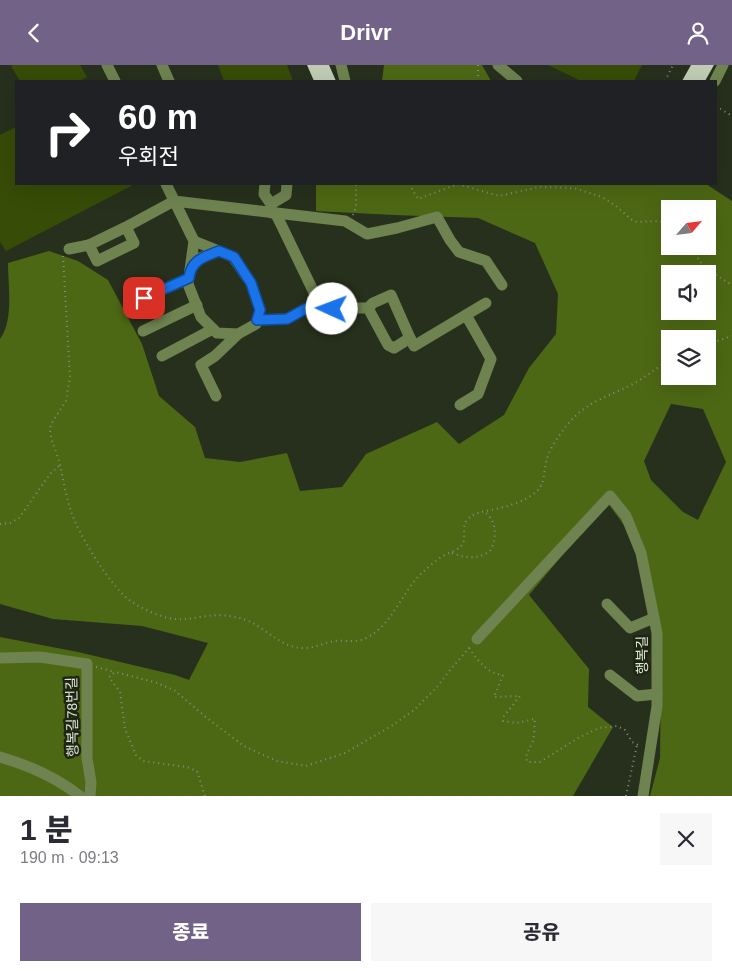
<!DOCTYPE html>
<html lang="ko">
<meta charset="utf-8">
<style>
:root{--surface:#fff;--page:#f7f7f7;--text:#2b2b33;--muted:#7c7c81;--accent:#726287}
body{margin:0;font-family:Helvetica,"Noto Sans KR",sans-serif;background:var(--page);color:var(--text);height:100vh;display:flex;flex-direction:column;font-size:19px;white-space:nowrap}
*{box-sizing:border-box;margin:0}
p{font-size:16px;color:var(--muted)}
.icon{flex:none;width:28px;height:28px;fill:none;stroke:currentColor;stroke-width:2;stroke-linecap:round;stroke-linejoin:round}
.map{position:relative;height:731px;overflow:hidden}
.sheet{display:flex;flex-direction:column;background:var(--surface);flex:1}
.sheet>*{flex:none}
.banner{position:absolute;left:15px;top:15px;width:702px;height:105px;border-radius:0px;box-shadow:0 5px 20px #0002;background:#202124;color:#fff;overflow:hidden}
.needle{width:32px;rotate:62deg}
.tools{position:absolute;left:661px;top:135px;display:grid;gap:10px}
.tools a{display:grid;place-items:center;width:55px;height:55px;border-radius:0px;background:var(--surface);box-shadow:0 5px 20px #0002;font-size:25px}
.pin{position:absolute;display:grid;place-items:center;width:42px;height:42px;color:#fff;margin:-21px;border-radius:10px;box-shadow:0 2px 8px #0006}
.me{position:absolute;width:55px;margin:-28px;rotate:272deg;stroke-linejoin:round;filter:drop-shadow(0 0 4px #0008)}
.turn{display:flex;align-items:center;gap:18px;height:105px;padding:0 20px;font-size:22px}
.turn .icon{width:65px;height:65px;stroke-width:2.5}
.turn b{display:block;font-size:35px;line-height:42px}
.round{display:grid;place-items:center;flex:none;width:52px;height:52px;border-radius:0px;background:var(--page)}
.headline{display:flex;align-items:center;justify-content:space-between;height:85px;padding:0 20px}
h1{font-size:30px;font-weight:800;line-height:38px}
.cta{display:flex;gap:10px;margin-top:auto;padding:10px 20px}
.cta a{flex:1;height:58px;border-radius:0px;background:var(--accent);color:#fff;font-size:20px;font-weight:800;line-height:58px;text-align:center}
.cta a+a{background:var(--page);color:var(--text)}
header{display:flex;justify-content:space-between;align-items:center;height:65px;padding:0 20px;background:var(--accent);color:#fff;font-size:22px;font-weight:800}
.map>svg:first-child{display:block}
</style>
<header><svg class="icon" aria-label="back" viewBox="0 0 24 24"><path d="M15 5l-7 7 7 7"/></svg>Drivr<svg class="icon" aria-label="person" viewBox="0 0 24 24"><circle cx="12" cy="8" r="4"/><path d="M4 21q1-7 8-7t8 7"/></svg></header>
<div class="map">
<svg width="732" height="731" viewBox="0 0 732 731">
<rect width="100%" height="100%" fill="#27301c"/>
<g fill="#374c07">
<polygon points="14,0 80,0 87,12 79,16 20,16 11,1"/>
<polygon points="218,0 287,0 293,16 224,16"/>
<polygon points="548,0 642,0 634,16 581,16"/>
<polygon points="16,62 16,119 135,119 6,186 0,177 0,70"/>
</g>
<g fill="#4d6814" fill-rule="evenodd">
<polygon points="384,0 482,0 491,16 382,16"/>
<path d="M320 119H706L732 136V731H650L660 693 661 609 646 490 607 437 529 530 589 604 588 642 613 662 573 731H0V572L78 587 175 610 189 615 208 578 142 561 53 554 0 539V274C14 254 8 222 8 198L49 186 78 196 108 215 142 279 159 331 195 362 205 393 240 397 287 388 300 426 342 422 366 389 437 357 459 379 504 350 529 303 556 269 558 229 535 178 478 153 394 150 316 146V120ZM670 144H708V181H670ZM670 209H708V246H670ZM670 274H708V311H670ZM671 339 703 344 726 397 698 455 683 447 651 415 644 396Z"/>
</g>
<g fill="#c1ccb4">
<polygon points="307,0 329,0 336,16 314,16"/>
<polygon points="691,0 714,0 705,16 682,16"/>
</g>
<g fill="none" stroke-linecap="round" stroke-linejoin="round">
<g stroke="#878e7e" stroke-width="2" stroke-dasharray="1 4" stroke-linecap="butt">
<polyline points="478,16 478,0"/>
<polyline points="665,16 673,0"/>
<polyline points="716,41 732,51"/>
<polyline points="409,119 418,134 458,119"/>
<polyline points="458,119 499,131 539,122 574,123 602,132 616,141 632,155 637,157 659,156 670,159"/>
<polyline points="353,150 356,142 356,119"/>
<polyline points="689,181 705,203 732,220"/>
<path d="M63 191 70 312 66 336 51 359 50 365C51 377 57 388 60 399 63 415 66 431 71 446 78 469 110 520 128 534 140 543 154 549 168 553 182 556 194 553 207 551 220 549 234 551 246 555 267 563 281 584 305 583 316 583 325 577 335 576 345 575 356 578 366 573 393 560 401 527 423 507 429 502 436 495 443 491 450 487 457 486 462 480 467 472 461 462 467 455 474 447 482 447 491 445 506 442 524 437 536 427 546 418 543 406 547 394 549 386 554 378 559 371 582 337 599 336 633 319 646 312 657 302 670 295"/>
<polyline points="708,279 732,271"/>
<polyline points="0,459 10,458 19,453 50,409 60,400"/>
<path d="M452 488C466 493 477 495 490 486 497 474 497 457 486 448"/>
<path d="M469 583C478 595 486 608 503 610L494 632 520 631 504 651 503 656 516 658 535 654C534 661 535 672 532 678 529 686 525 688 527 697H540L578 673 599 663 617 661 625 665 632 677 640 681"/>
<polyline points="96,602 115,607"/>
<polyline points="205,731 197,706 187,702 143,696 136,690 125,664 120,627 109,612 115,607 154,617 174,625 207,653 244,681 277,696 306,701 345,688 393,660 414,645 437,622 450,605 470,582"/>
<polyline points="626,731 637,680"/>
</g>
<g stroke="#6e8350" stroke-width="11">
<polyline points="107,0 115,16"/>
<polyline points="162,0 169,16"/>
<polyline points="341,0 345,16"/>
<polyline points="498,0 517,16"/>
<polyline points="715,16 723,0"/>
<polyline points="166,119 194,176 188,219 201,252 217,268 238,269 256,259 260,245 251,218 233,192 219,186 200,193 190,205"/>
<polyline points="265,119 264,129 271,139 272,148"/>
<polyline points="271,139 286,130 287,119"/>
<polyline points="276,149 321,242"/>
<polyline points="126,162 134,178 97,196 89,180 126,162 174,136 345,156 367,169 397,163 437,152 450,175 459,187 486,196 502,220"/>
<polyline points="194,176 219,186"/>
<polyline points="69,184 89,180"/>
<polyline points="129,240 189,213"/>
<polyline points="257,255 287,254 307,243 321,242 342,247 356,243 368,243 373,238 391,230 410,273 394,283 388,280 368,243"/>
<polyline points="143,266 197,240"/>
<polyline points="410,273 414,281 486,238"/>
<polyline points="162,291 213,264"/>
<polyline points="216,331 201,300 215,291 238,269"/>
<polyline points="460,340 478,329 491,294 466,250"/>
<polyline points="607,539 630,563 654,553"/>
<polyline points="477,574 610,431 626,451 641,488 657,568 657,641 643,731"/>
<polyline points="0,593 40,592 87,599 87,693 91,717 90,731"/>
<polyline points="610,610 637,631 657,629"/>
<path d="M0 692C28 700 57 713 80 731"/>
</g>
</g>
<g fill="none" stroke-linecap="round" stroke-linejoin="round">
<g stroke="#114b97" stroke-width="12">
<path id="route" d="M144 233 189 213C191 195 204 192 219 186L234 192 251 218 260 245 257 255 287 254 307 243 321 242 332 244"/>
</g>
<use href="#route" stroke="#1a73e8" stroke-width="9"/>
</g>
<g text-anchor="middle" stroke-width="5" stroke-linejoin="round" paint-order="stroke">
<g font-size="14" fill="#e0e5d9" stroke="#1e2612">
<text transform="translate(642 590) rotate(-91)" y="5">행복길</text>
<text transform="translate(72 652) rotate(-91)" y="5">행복길78번길</text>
</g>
</g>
</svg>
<div class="tools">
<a><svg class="needle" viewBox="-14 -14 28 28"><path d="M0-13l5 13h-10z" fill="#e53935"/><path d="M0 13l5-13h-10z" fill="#7c7c81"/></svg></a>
<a><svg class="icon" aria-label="sound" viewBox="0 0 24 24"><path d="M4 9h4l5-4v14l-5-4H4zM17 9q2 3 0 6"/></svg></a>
<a><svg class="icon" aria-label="layers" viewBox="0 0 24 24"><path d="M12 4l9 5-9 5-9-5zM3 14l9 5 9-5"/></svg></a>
</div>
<div class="pin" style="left:144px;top:233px;background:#d93025"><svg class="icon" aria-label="arrive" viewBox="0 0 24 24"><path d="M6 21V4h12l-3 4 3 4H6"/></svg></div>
<svg class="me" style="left:332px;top:244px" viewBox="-20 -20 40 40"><circle r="19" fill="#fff"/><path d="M0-13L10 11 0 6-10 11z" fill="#1a73e8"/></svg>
<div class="banner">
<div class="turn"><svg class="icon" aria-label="right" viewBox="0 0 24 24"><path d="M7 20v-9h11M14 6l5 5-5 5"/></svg><div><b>60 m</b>우회전</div></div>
</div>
</div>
<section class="sheet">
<div class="headline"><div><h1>1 분</h1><p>190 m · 09:13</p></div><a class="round"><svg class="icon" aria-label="close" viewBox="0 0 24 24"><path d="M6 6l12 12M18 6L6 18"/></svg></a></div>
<div class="cta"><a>종료</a><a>공유</a></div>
</section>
